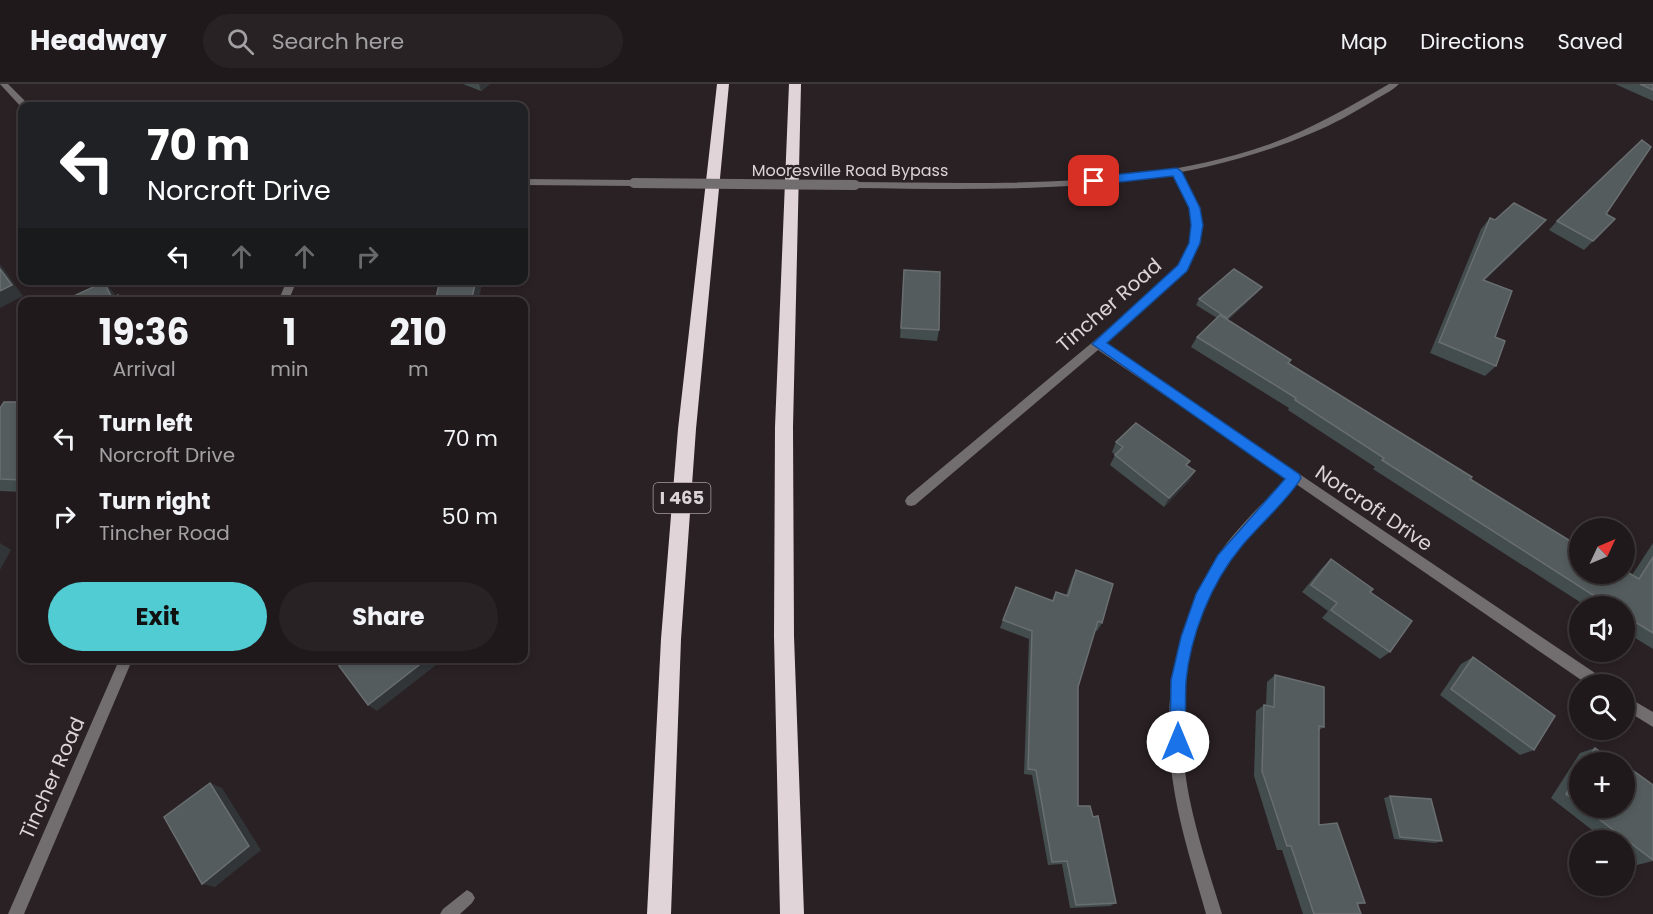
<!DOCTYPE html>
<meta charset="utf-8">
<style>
:root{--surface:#20191b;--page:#282224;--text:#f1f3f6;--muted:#a2a0a3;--line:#3d383a;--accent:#51ccd3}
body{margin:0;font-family:Poppins,sans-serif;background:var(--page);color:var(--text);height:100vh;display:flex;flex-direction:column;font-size:22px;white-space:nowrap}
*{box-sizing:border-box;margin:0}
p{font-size:20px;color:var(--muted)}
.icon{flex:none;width:33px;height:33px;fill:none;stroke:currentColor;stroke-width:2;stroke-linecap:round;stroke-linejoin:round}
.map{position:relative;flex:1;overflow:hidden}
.sheet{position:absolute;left:18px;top:213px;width:510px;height:366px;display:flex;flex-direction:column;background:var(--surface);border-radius:12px;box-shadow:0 3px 9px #0003,0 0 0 2px var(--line)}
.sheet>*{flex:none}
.banner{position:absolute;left:18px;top:18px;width:510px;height:183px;border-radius:12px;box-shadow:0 3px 9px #0003,0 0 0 2px var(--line);background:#202124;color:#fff;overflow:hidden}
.needle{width:39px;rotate:46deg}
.controls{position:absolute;left:1569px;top:434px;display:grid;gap:12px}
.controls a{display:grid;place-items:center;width:66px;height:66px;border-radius:50%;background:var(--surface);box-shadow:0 3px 9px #0003,0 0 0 2px var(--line);font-size:30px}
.pin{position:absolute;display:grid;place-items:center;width:51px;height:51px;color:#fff;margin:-26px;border-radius:12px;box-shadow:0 3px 9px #0006}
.me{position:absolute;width:66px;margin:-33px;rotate:0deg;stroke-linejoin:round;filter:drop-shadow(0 0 4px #0008)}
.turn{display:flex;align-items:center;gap:21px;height:126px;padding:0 30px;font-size:27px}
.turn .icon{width:78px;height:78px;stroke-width:2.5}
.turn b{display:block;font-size:42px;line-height:51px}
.lanes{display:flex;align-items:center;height:57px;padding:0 30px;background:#0003;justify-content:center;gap:30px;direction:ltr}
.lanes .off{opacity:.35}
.eta{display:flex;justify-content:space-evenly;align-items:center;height:102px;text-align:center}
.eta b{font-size:36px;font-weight:700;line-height:42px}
.action{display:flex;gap:12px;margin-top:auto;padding:12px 30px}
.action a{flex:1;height:69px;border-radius:36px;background:var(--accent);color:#111;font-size:24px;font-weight:700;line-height:69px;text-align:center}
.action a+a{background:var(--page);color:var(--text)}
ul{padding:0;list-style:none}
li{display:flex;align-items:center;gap:18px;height:78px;padding:0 30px}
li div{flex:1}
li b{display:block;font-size:22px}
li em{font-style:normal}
header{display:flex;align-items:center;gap:36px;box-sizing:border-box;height:84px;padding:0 30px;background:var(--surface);border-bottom:2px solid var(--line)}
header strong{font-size:28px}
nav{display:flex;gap:33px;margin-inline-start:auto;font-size:21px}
.search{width:420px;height:54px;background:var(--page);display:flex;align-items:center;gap:15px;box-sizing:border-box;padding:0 21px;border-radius:33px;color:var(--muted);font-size:22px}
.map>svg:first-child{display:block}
</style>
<header>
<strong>Headway</strong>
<div class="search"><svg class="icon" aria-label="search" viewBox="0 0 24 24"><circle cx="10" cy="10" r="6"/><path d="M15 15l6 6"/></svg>Search here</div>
<nav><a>Map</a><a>Directions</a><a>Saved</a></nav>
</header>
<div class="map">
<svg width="1653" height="830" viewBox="0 0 1653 830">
<rect width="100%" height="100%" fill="#2a2124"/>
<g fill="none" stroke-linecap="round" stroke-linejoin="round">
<g fill="#726d6f" fill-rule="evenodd">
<path d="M1177 85 1182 88 1199 124 1202 141 1200 159 1187 187 1106 260 1604 595 1606 600H1587L1296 400C1272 426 1246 450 1227 480 1183 547 1174 634 1189 712 1197 752 1210 791 1222 830H1206C1195 791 1182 751 1175 711 1160 629 1172 544 1217 473 1236 444 1263 420 1286 394L1098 266 915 421 911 422 907 421 905 417 907 413 1094 257 1179 182 1190 159 1192 141 1189 124 1172 88Z"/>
<polygon points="287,196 297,196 288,218 278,218"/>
<polygon points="120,574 133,574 24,830 8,830"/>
<polygon points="1624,611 1653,628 1653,643 1624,625"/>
<polygon points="467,806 472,809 475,814 472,819 460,830 440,830 443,825"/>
</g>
<g fill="#726d6f" fill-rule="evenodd">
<polygon points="0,0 8,0 30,22 22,24"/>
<path d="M1389 0H1399C1392 7 1381 12 1373 17 1353 29 1334 40 1312 49 1165 111 1012 106 855 104L850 101 855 98C990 99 1138 106 1267 61 1310 46 1349 23 1389 0Z"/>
<polygon points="524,95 634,96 639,99 634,102 524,101"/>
</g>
<g fill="#e1d4d8" fill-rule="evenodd">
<polygon points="717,0 729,0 696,345 681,555 671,830 647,830 661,555 678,345"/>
<polygon points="789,0 801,0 793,343 794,552 804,830 780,830 774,552 775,343"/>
</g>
<polyline stroke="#726d6f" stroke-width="10" points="634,99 855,101"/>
</g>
<g fill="#434d4e">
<polygon points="463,0 490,0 481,7"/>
<polygon points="1615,0 1653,0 1653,17"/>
<polygon points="1606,130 1615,135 1584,166 1549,146 1557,137"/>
<polygon points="1490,134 1495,136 1546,136 1536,147 1485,196 1495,253 1496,282 1485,292 1430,269 1481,145"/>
<polygon points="904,186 939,246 937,257 900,254"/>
<polygon points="1258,208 1228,236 1291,276 1289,279 1470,395 1580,489 1632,491 1653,459 1653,565 1624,547 1624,522 1586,522 1373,385 1375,383 1288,326 1289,324 1191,263 1197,253 1217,234 1196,221 1199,215"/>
<polygon points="22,318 22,408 0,407 0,324"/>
<polygon points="1116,358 1190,377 1187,381 1195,387 1189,397 1164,423 1110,381 1115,371 1112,368"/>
<polygon points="1331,475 1370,508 1390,568 1380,575 1322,534 1328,527 1302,508 1322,484"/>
<polygon points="1076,486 1102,539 1097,547 1095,546 1078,603 1078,722 1116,819 1110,822 1070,824 1062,780 1048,781 1032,691 1024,690 1029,555 1000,544 1012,511 1052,517 1056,508 1066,511 1072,494"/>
<polygon points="1473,573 1534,666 1520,671 1440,611 1461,580"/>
<polygon points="1275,591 1324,643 1319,646 1319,741 1365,819 1357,821 1361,830 1303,830 1282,766 1277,766 1254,692 1256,627 1264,621 1266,621 1267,598"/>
<polygon points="1595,664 1614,677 1618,676 1622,678 1580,678 1580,723 1624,723 1653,777 1637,781 1624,771 1624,756 1605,756 1551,714 1580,669"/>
<polygon points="1390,712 1442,757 1435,759 1394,755 1384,714"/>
</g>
<g fill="#323537">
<polygon points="479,0 490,0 481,7"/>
<polygon points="1546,136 1536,147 1474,206 1483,196"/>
<polygon points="0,180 23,212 0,224"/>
<polygon points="476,196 483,196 478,218 471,218"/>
<polygon points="104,198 114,209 119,218 112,214"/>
<polygon points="1262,203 1258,208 1224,239 1227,234"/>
<polygon points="1195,387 1189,397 1164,423 1169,414"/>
<polygon points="0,459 11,466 0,486"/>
<polygon points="428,574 445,574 377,627 368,621"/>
<polygon points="210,699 222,704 261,766 215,803 202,800"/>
</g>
<g fill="#545c5d" stroke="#696e70" stroke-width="1.5">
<polygon points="1640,0 1653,0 1653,6"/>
<polygon points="1642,56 1651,63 1606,130 1615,135 1593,157 1557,137"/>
<polygon points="1514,119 1546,136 1483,196 1512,207 1495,253 1505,257 1496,282 1439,258 1490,134 1495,136"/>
<polygon points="0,185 12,201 0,207"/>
<polygon points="1234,185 1262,203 1227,234 1199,215"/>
<polygon points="904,186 940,188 939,246 901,244"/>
<polygon points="440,196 476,196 471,218 435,218"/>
<polygon points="104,198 112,214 118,211 123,218 66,218 65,216"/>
<polygon points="1220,231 1291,276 1288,279 1472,393 1470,395 1580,463 1580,489 1624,489 1624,486 1639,495 1653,473 1653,549 1624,531 1624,522 1610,522 1382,376 1384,374 1295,316 1296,314 1197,253"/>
<polygon points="4,318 22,318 22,396 0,395 0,324"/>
<polygon points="1136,339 1190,377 1186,381 1195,387 1169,414 1115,371 1123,363 1116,358"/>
<polygon points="1331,475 1373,505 1370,508 1412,537 1390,568 1331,526 1337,519 1311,501"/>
<polygon points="1076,486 1113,500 1102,539 1098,537 1078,603 1078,722 1090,722 1093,733 1098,732 1116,819 1076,821 1067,777 1052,778 1036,686 1028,685 1032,547 1003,536 1016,503 1053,517 1056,508 1068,512"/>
<polygon points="1473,573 1555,632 1534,666 1451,605"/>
<polygon points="350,574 428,574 368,621 339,582"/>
<polygon points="1275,591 1324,603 1324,643 1319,642 1319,741 1337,739 1365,819 1357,819 1361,830 1314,830 1291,762 1287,762 1262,687 1264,621 1274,623"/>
<polygon points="1595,664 1615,678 1586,678"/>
<polygon points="1624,680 1653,701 1653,776 1583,723 1624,723"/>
<polygon points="1580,688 1580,720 1566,710"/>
<polygon points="210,699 249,762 202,800 164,733"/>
<polygon points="1390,712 1431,715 1442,757 1400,753"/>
</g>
<path fill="#1a73e8" stroke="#114b97" stroke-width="1.5" d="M1177 84 1182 88 1200 124 1203 141 1200 159 1187 187 1107 259 1299 390 1301 394C1290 414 1256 444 1241 463 1211 499 1190 552 1186 598 1185 618 1186 638 1185 658L1183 664 1178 666 1172 664 1170 658 1171 596 1181 553 1196 510 1218 471 1285 395 1092 260 1178 181 1189 159 1191 141 1189 124 1173 92 1094 101 1089 97 1094 93Z"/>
<g text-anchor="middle" stroke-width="4.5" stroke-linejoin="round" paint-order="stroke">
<g font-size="16" fill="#dad4d6" stroke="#2a2124">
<text x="850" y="92">Mooresville Road Bypass</text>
</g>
<rect fill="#2a2124" stroke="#a59ea1" stroke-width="1.5" x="653.5" y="399" width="57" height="30" rx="4.5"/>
<g font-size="18" font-weight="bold" fill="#dad4d6">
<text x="682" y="420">I 465</text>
</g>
<g font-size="20" fill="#dad4d6" stroke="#2a2124">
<text transform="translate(1109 221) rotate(-41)" y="7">Tincher Road</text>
<text transform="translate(1374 424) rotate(34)" y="7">Norcroft Drive</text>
<text transform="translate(52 694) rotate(-66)" y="7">Tincher Road</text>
</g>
</g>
</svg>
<div class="controls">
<a><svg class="needle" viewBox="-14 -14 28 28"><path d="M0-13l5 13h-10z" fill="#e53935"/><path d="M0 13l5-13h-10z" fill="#a2a0a3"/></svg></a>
<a><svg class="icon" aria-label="sound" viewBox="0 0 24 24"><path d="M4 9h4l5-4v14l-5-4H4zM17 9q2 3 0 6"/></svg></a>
<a><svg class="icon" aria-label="search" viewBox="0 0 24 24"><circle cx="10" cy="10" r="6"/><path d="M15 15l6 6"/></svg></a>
<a>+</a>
<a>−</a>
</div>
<div class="pin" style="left:1094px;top:97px;background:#d93025"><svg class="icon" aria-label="arrive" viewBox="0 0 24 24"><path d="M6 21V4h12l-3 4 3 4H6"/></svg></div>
<svg class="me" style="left:1178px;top:658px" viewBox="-20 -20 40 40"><circle r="19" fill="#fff"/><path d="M0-13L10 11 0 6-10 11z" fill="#1a73e8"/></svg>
<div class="banner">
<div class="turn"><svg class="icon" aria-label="left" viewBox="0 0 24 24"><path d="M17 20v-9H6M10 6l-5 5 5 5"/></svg><div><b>70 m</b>Norcroft Drive</div></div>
<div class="lanes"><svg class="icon" aria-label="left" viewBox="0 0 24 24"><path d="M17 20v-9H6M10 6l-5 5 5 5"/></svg><svg class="icon off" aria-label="ahead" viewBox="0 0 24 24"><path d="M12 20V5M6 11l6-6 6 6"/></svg><svg class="icon off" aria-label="ahead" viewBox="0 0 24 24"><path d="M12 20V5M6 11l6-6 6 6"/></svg><svg class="icon off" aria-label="right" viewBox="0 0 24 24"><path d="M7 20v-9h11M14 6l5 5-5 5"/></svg></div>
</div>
<section class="sheet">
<div class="eta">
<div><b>19:36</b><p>Arrival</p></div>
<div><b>1</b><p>min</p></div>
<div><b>210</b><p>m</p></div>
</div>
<ul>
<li><svg class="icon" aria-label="left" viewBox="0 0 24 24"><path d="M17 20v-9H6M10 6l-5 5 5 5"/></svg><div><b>Turn left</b><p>Norcroft Drive</p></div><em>70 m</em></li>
<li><svg class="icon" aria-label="right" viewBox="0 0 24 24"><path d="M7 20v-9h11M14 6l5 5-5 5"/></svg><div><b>Turn right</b><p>Tincher Road</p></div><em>50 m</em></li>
</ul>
<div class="action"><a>Exit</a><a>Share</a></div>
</section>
</div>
